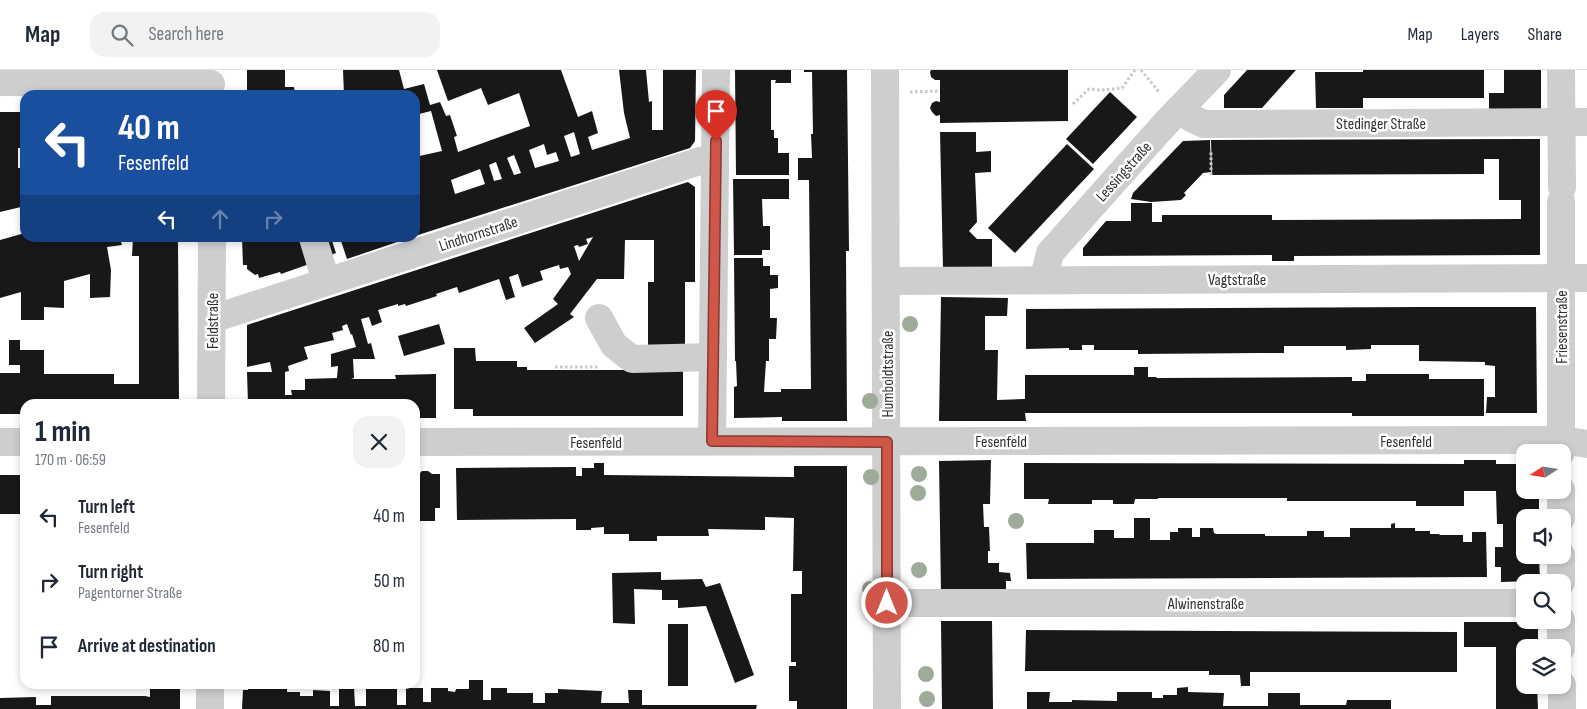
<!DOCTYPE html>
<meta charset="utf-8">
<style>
:root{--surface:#fff;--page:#f2f2f3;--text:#1f2937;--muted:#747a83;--line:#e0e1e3}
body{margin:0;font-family:"Sofia Sans Condensed",sans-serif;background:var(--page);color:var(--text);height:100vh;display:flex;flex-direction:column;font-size:19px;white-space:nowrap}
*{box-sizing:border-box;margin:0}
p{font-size:16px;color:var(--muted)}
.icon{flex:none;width:28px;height:28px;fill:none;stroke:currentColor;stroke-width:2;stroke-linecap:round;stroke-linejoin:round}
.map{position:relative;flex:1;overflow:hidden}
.drawer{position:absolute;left:20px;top:329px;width:400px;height:290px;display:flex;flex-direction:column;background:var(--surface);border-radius:15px;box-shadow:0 2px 8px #0003}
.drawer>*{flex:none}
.banner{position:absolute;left:20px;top:20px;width:400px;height:152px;border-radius:15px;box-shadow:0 2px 8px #0003;background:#1a4fa0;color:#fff;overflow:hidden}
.needle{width:32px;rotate:258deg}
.tools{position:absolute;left:1516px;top:374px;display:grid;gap:10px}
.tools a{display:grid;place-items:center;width:55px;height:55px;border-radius:10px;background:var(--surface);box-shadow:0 2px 8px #0003;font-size:25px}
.pin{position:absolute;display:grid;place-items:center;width:42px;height:42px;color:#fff;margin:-51px -21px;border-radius:50% 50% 50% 0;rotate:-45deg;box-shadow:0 0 5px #0007}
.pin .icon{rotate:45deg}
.me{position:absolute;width:55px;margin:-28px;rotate:0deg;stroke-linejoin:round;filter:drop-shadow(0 0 4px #0008)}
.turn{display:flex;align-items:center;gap:18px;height:105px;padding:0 15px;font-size:22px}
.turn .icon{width:65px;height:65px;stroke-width:2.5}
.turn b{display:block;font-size:35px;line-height:42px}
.lanes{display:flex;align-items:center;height:48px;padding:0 15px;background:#0003;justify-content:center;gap:25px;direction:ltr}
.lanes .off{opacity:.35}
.round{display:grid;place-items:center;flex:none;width:52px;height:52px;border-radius:15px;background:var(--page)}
.head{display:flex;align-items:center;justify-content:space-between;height:85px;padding:0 15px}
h1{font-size:30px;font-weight:700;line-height:38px}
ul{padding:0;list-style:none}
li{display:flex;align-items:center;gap:15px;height:65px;padding:0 15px}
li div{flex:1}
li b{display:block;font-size:19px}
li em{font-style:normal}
header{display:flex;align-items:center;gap:30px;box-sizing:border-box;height:70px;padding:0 25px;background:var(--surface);border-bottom:1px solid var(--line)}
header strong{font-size:24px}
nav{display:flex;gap:28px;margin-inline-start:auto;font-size:18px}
.search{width:350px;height:45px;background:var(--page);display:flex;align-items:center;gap:12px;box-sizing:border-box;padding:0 18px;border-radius:15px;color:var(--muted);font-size:19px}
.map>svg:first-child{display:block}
</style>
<header>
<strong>Map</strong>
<div class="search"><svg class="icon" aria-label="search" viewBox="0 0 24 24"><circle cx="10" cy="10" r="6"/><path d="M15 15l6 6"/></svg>Search here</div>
<nav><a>Map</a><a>Layers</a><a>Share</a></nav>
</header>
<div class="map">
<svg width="1587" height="639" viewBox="0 0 1587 639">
<rect width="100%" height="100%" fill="#fff"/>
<g fill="#181818" fill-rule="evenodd">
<polygon points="247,0 285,0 285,17 294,17 295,25 247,25"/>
<path d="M343 0H399L404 19 424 14 430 35 440 32 446 46 450 45 457 66 454 67 458 82 530 56 519 23 488 35 481 18 448 31 437 0H561L578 47 592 41 598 63 588 67 592 80 630 68 624 43 619 0H646L649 32 652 31V60H663V0H696L695 71 690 78 415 166V87L442 81 431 41 415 45V25H344ZM574 62 580 84 571 87 564 66ZM544 74 547 85 556 82 559 91 535 98 529 80ZM514 85 521 103 514 105 507 88ZM496 92 502 109 494 111 489 95ZM480 99 485 114 455 124 451 110Z"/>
<polygon points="735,0 791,0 791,13 775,13 776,10 771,10 771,60 774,60 774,68 778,68 778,83 789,83 789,105 736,105"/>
<polygon points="804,0 847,0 849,181 846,181 847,351 782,351 782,347 734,348 734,317 737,316 736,291 735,291 734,188 763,188 763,196 770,196 770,205 778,205 778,218 770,219 770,248 777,248 776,269 769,269 769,291 766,291 764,322 781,322 781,319 811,319 809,110 798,110 798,88 812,88 811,64 813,64 812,2 804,2"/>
<polygon points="931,0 1068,0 1068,51 940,53 940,45 936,46 932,42 930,38 932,33 936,31 940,32 940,10 935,10 931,7 930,2"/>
<polygon points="1247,0 1296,0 1262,38 1224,38 1224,25"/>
<polygon points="1363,0 1484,0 1484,28 1363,28 1363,38 1316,38 1315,2 1363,2"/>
<polygon points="1504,0 1541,0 1541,41 1489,41 1489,23 1504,23"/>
<polygon points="1110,22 1137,47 1093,94 1066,69"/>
<polygon points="0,42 25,42 25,78 18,78 18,98 25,98 25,136 0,142"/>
<polygon points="940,62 976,62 976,82 991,81 991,102 975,103 977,152 969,161 977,169 992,169 992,198 943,198"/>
<polygon points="1540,69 1540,185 1294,186 1294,191 1272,191 1272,185 1083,186 1083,178 1106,151 1131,151 1131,133 1152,133 1152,152 1162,152 1162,145 1272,145 1272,150 1521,149 1521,130 1499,130 1499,89 1484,89 1484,104 1212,105 1211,70"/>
<polygon points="1210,70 1211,102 1203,103 1184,123 1186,125 1181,130 1151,132 1131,129 1133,123 1183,71"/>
<polygon points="1067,74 1094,99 1015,183 988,158"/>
<polygon points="733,109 789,109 789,129 762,129 763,156 770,156 770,180 762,180 762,185 734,185"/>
<path d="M688 112 695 117V212H685V278H648V212H654V170H625L624 209H597L570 244 574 247 535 273 524 258 558 234 553 229 571 204 568 197 560 199 559 195 540 201 543 210 522 217 518 204 509 207 515 227 506 230 499 209 459 223 457 217 436 224 437 226 406 236 405 234 398 236V234L378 240 382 252 372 256 369 247 361 249 368 274 371 273 375 289H353L354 308 351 309H396L395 305 436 304V348H415V334H248L247 302H272L270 292 247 297V255ZM593 167 579 191 574 176 578 175 579 177 588 174 586 169ZM347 254 351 265 352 264 356 277 331 284V297L338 296 337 308 305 309V320H291L292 325H285V302L289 301 288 296 308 289 304 277 334 270 332 263 343 260 342 256Z"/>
<polygon points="25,163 25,168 120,168 122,175 107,177 111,200 110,227 90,228 90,204 64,211 64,238 44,237 44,250 21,250 21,222 0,228 0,170"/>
<polygon points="133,168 178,168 179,334 25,334 25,344 0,344 0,303 20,303 20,295 9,295 9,270 20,270 20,280 44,280 44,304 114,304 114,314 139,314 139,186 132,186"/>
<polygon points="242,168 307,168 315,192 281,204 280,202 259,208 258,204 255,205 247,199 247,195 243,195"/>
<polygon points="319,168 331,168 336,183 325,187"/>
<polygon points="340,168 409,168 347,189"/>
<polygon points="941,227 1008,228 1007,246 985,246 985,280 998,280 997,330 1025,329 1025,305 1134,305 1134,297 1148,297 1148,307 1156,307 1157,308 1352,307 1352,311 1366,311 1366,304 1429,304 1429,309 1484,309 1484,346 1352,346 1352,343 1025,343 1026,351 939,351"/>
<polygon points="1419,237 1536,237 1537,343 1486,343 1487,327 1495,327 1495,296 1485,295 1485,292 1419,291 1419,275 1371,275 1371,279 1346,280 1346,276 1284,276 1284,283 1261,283 1138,284 1138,280 1094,280 1094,275 1082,275 1082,280 1069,280 1069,278 1026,279 1026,239"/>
<polygon points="439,254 445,274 404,286 398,266"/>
<polygon points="454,278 475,278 476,291 517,291 517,297 527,297 527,300 683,300 683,346 473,346 473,339 454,339"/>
<polygon points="991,390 990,434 983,434 984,457 989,457 990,481 988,481 988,493 999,493 999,502 1010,503 1011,511 1006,511 1006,522 941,523 939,391"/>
<polygon points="1464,390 1496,390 1496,394 1525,394 1525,420 1539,420 1539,448 1525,448 1525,485 1539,485 1540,511 1501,512 1501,497 1495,497 1495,477 1503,477 1503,454 1497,454 1496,421 1464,421 1464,436 1416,436 1416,431 1287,431 1287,428 1158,428 1158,429 1135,429 1134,434 1113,434 1113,430 1092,430 1092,434 1048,434 1049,429 1024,429 1024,393 1464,394"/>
<polygon points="594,393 604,393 604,405 794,407 794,396 847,396 847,639 797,639 797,631 789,631 789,596 796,596 796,592 791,592 791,524 802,524 802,501 793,501 794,448 765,447 765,460 708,459 709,466 657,466 657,471 629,471 629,464 604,464 604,457 591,458 591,460 576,460 576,449 457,450 456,398 576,397 576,406 582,406 582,398 594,398"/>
<polygon points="422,401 428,401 432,404 440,404 440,438 435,438 435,451 418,451 415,455 415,404 419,404"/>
<rect x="0" y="405" width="25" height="39"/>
<polygon points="1134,448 1150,448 1150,470 1170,470 1170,462 1178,462 1178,458 1192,458 1192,467 1200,467 1200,458 1213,458 1214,463 1216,464 1265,464 1265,466 1307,466 1307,461 1324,461 1324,467 1350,467 1350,458 1391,458 1391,454 1395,453 1395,458 1415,458 1415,461 1430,461 1430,464 1439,464 1440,465 1463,465 1463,472 1472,472 1472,462 1486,462 1487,507 1027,509 1026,473 1094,473 1094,460 1114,460 1114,468 1134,468"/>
<polygon points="661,502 661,510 702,509 706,517 720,513 754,605 735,613 706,536 678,538 678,530 662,530 662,520 634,519 635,554 613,553 612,503"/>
<polygon points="941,551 992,551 993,639 942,639"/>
<polygon points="1464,552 1538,552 1538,578 1525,578 1525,615 1537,615 1538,639 1496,639 1496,577 1464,577"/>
<rect x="668" y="554" width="20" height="62"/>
<polygon points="1026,560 1457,562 1457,602 1250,602 1250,616 1241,616 1240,605 1209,605 1209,601 1025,601"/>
<polygon points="469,610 483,610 483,630 491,630 491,618 507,618 507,623 533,623 533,633 545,633 545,623 558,623 558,619 602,621 601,633 629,633 628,620 642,620 642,635 757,635 756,639 242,639 243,620 248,620 248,614 272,614 272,617 287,617 287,622 300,622 300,626 313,626 313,620 330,621 330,636 339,636 339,617 354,617 355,636 366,636 366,618 397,619 397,635 406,635 406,618 423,618 423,632 431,632 431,618 448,618 448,621 455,622 456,619 469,619"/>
<polygon points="150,614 180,614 180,639 0,639 0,628 36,627 36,635 51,635 51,626 145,626 150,627"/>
<polygon points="1188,617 1188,622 1224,623 1223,636 1268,636 1268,623 1300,623 1300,635 1346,635 1347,630 1391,630 1391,639 1027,639 1027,622 1050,622 1049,632 1072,632 1072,630 1117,631 1117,622 1152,622 1152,628 1163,628 1163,625 1177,625 1177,618"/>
</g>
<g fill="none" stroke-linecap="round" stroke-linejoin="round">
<g stroke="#c8c8c8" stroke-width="3" stroke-dasharray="2.5 2.5" stroke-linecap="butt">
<polyline points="1141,0 1160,23"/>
<polyline points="910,22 940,21"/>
<polyline points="1073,34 1089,19 1101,20 1122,18 1135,0"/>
<polyline points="1211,105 1211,80"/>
<polyline points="555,297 600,297"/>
</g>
<g stroke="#cecece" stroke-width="28">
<polyline points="885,0 887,639"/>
<polyline points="1561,0 1562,117"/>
<polyline points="0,12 211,14"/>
<polyline points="1179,39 1193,49 1204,54 1587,52"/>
<polyline points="313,168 326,211"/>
<polyline points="1045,210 1045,203 1050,183 1165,54 1217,0"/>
<polyline points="887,211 1587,208"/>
<polyline points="599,248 614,275 632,289 713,287"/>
<polyline points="212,249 700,91 715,89"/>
<polyline points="211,334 212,168"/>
<polyline points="712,371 716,0"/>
<polyline points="0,372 25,372"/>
<polyline points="415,372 1561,370 1587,374"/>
<polyline points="1561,382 1561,132"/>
<polyline points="1561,420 1561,448"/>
<polyline points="1561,485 1561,512"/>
<polyline points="887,533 1525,533"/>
<polyline points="1561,550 1561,578"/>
<polyline points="1562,615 1562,639"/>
<polyline points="210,639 210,614"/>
</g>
</g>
<g fill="#9eab98">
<circle cx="910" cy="254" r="8"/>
<circle cx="870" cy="331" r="8"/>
<circle cx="919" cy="404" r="8"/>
<circle cx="871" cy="407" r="8"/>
<circle cx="918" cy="423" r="8"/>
<circle cx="1016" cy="451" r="8"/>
<circle cx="919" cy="500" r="8"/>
<circle cx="870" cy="519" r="8"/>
<circle cx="926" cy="604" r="8"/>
<circle cx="927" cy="629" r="8"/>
</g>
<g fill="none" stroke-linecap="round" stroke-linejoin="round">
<g stroke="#873830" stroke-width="12">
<polyline id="route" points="716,71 712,371 887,372 887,533"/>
</g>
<use href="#route" stroke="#d0564a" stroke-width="9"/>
</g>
<g text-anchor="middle" stroke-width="5" stroke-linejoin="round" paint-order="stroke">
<g font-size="16" fill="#313131" stroke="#fff">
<text x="1381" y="59">Stedinger Straße</text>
<text transform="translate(1123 101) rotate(-48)" y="6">Lessingstraße</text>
<text transform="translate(478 163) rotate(-18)" y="6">Lindhornstraße</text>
<text x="1237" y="215">Vagtstraße</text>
<text transform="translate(212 251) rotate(-90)" y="6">Feldstraße</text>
<text transform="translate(1561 257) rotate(-90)" y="6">Friesenstraße</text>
<text transform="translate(887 304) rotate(-90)" y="6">Humboldtstraße</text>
<text x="1001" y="377">Fesenfeld</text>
<text x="1406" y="377">Fesenfeld</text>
<text x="596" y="378">Fesenfeld</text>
<text x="1206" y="539">Alwinenstraße</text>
</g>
</g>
</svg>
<div class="tools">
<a><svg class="needle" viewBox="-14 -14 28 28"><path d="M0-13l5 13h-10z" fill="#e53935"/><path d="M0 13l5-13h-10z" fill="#747a83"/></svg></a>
<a><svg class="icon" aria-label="sound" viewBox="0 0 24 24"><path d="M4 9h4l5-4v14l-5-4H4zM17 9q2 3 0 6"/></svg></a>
<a><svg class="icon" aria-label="search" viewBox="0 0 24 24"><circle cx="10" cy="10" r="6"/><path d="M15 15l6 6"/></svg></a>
<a><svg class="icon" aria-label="layers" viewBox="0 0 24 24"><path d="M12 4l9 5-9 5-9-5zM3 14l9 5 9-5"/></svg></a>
</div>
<div class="pin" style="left:716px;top:71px;background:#d93025"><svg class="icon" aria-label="arrive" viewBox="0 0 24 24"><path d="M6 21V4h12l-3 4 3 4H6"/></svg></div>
<svg class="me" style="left:887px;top:533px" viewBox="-20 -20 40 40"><circle r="17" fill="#d0564a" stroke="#fff" stroke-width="3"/><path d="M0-11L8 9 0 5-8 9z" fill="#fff"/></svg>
<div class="banner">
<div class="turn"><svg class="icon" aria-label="left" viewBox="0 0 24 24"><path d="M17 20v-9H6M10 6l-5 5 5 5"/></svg><div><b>40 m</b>Fesenfeld</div></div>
<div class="lanes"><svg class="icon" aria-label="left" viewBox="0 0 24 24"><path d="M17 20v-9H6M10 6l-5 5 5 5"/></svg><svg class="icon off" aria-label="ahead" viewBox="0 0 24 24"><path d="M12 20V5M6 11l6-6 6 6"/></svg><svg class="icon off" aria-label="right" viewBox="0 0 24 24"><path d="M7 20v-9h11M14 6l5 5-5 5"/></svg></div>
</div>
<section class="drawer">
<div class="head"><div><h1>1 min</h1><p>170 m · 06:59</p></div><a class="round"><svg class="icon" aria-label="close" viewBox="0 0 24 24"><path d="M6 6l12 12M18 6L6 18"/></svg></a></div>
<ul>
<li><svg class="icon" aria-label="left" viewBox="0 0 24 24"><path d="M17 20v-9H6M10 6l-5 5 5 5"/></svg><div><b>Turn left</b><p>Fesenfeld</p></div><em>40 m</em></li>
<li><svg class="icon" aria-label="right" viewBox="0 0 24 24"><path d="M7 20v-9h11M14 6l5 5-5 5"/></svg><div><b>Turn right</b><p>Pagentorner Straße</p></div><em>50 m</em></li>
<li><svg class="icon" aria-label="arrive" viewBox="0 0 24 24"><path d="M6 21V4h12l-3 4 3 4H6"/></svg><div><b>Arrive at destination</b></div><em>80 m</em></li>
</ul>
</section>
</div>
